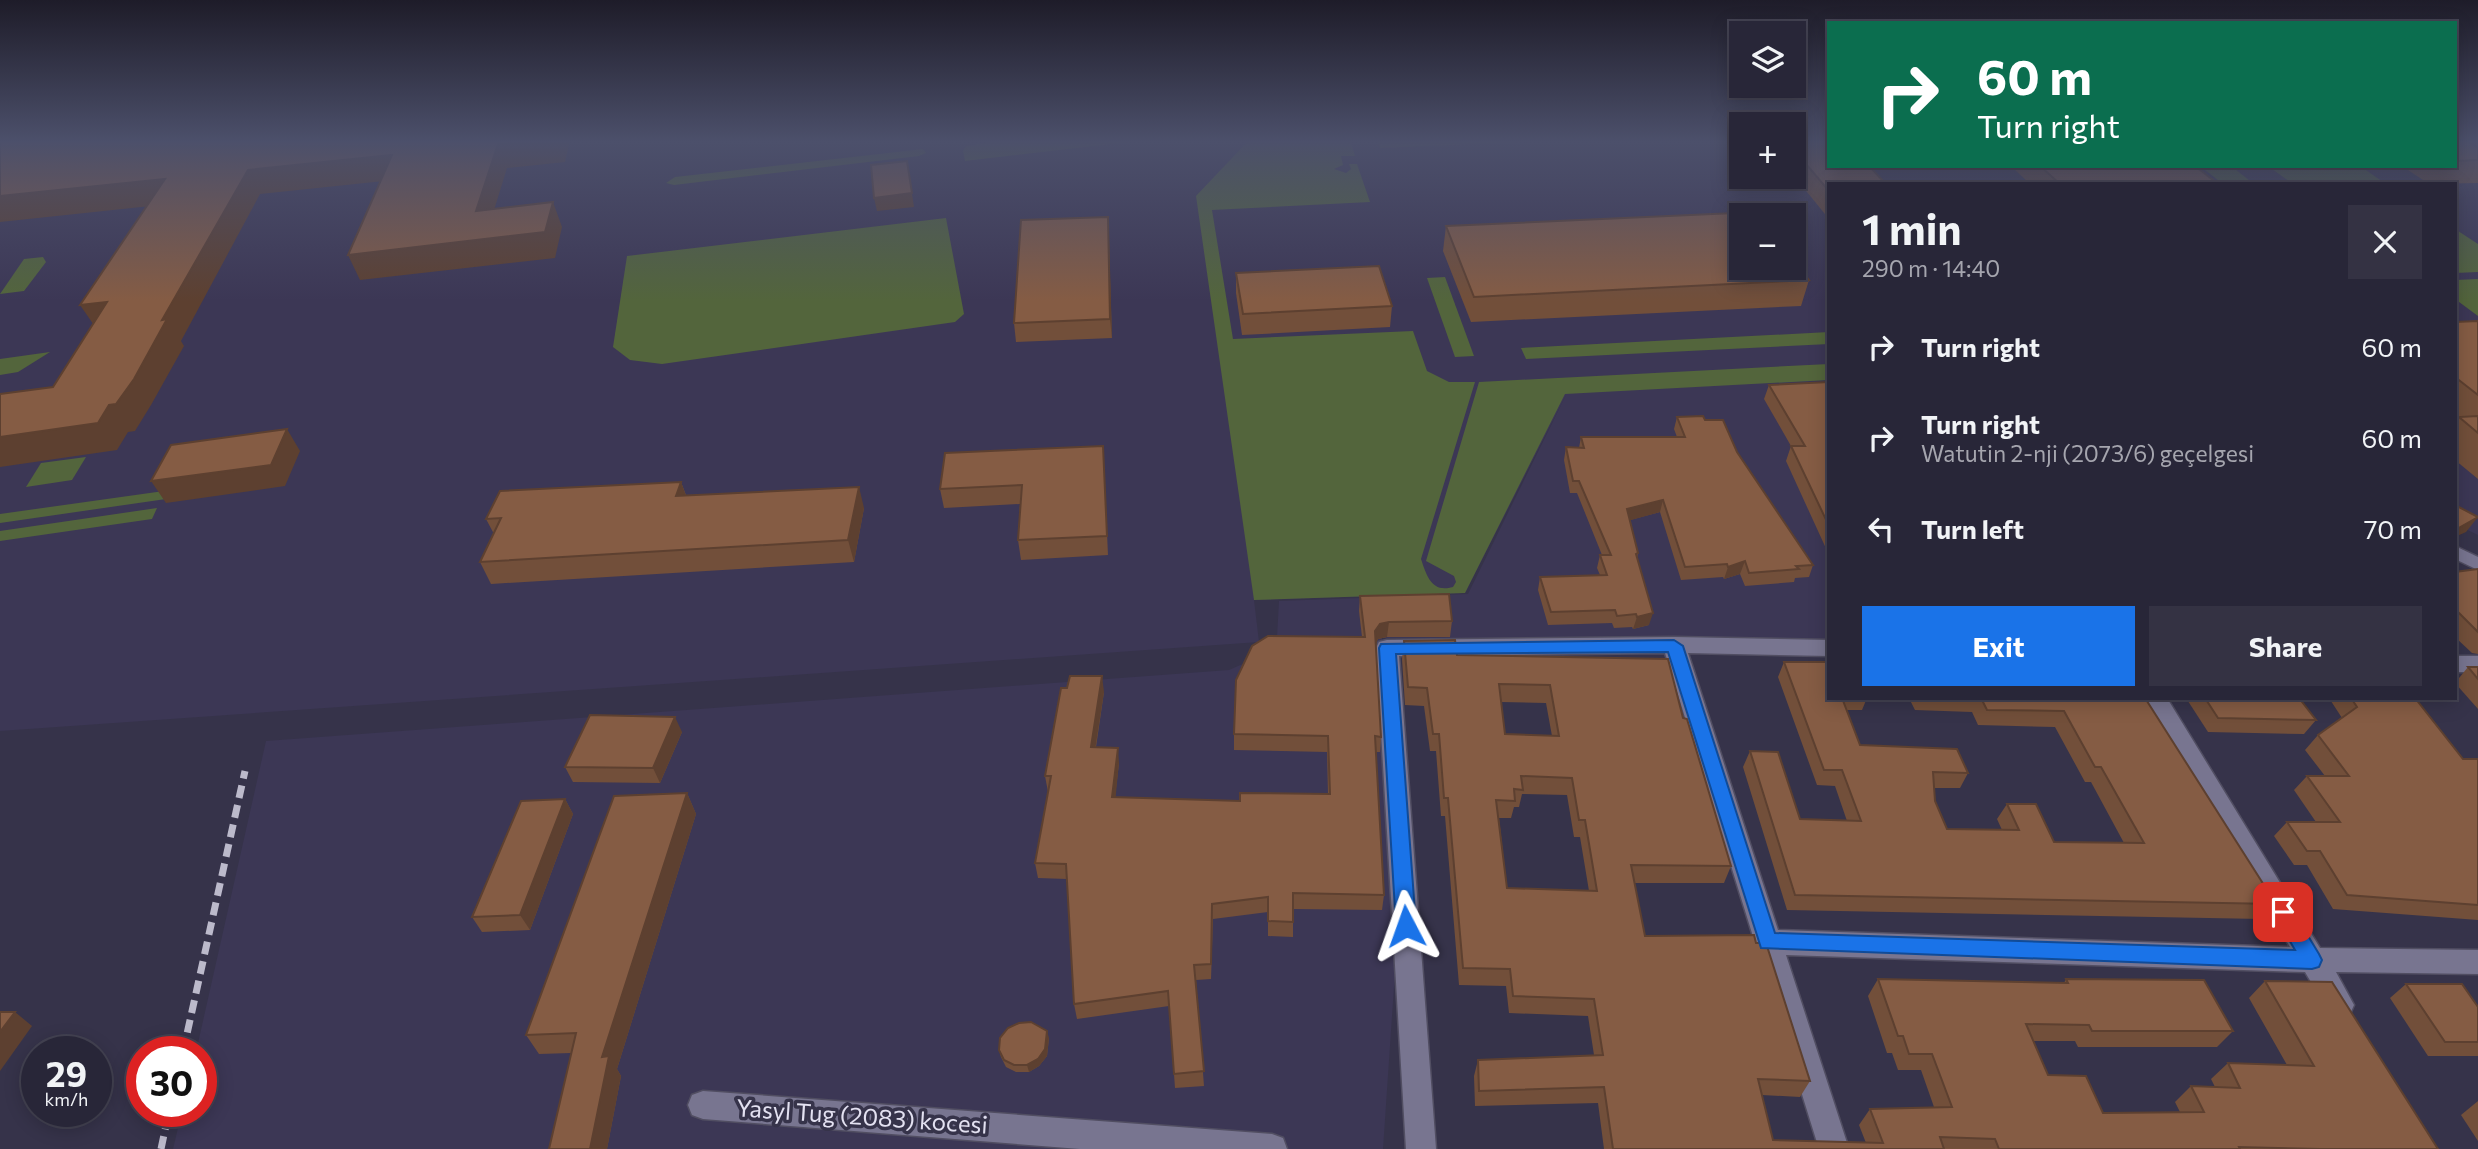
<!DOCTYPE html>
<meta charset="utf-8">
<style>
:root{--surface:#282638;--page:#343243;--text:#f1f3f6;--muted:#a5a5ae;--line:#444353;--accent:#1a73e8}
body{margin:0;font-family:Commissioner,sans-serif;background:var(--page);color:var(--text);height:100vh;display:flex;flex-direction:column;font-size:26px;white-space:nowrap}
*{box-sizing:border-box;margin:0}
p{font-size:23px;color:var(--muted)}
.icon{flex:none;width:38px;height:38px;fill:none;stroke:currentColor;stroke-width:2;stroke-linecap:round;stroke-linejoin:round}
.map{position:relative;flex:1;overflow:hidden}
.sheet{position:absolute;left:1827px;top:182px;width:630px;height:518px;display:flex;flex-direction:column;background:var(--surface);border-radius:0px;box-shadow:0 4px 18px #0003,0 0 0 2px var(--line)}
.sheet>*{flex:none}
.guide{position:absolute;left:1827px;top:21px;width:630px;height:147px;border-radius:0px;box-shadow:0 4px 18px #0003,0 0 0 2px var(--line);background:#0b6e4f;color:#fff;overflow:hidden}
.tools{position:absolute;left:1729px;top:21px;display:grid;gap:14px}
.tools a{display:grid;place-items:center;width:77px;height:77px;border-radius:0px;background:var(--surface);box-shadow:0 4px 18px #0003,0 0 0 2px var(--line);font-size:35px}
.speed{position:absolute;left:21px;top:1036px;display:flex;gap:14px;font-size:35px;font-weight:700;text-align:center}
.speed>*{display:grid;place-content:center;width:91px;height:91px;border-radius:50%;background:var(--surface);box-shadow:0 4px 18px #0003,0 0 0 2px var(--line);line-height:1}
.speed small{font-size:18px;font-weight:400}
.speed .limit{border:10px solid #d22;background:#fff;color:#111}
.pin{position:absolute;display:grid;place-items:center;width:60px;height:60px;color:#fff;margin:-30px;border-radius:14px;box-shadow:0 4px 10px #0006}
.me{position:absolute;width:77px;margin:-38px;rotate:356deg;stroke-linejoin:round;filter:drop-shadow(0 0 5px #0008)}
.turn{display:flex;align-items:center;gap:24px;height:147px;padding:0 35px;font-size:32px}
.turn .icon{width:91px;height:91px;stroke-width:2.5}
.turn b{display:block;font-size:49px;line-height:60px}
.round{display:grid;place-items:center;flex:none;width:74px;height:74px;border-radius:0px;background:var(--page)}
.summary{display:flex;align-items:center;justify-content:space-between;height:119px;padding:0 35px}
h1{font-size:42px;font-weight:700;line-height:52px}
.button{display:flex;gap:14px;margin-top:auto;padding:14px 35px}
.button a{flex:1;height:80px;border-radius:0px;background:var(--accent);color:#fff;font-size:28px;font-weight:700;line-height:80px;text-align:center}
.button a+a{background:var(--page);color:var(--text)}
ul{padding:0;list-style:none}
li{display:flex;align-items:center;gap:21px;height:91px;padding:0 35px}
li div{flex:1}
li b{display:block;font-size:26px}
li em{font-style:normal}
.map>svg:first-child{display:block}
</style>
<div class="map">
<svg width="2478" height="1149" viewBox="0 0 2478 1149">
<rect width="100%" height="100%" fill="#36334a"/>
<path fill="#3c3755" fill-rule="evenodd" d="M0 140H1741V177H1794V140L1829 166H2455L2478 140V535L2455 524V184H1829V639L1382 638 1401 939 1395 972 1383 1149H173L182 1111H201V1052H196L266 741 1229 670 1254 659 1277 637 1279 601 1468 594 1566 395 1465 593 1254 600 1259 642 0 731ZM1741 215H1794V268H1741Z"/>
<g fill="#53653c">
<polygon points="1003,140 1146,140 965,161 963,151 966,146"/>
<path d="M1249 140H1350L1355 156H1341L1343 165 1334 169 1346 173 1351 169 1349 164H1357L1370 202 1212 210 1233 339 1413 331 1427 371 1449 382H1475L1421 559C1427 577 1432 593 1453 587L1456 582 1454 576 1426 561 1479 382 1829 364V380L1565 394 1465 593 1254 600 1196 196Z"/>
<polygon points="1378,140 1564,140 1380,148"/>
<polygon points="923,149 926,153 919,156 674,185 666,183 675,177"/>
<polygon points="2200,166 2231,166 2254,184 2223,184"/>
<polygon points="2268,166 2360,166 2386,184 2293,184"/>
<polygon points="946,218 964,314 955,322 662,364 630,360 613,347 627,256"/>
<polygon points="2455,229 2478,244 2478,272 2455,273"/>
<polygon points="43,257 46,262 24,291 0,294 24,259"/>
<polygon points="1445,277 1474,356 1455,357 1427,278"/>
<polygon points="2478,279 2478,316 2455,299 2455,280"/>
<polygon points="1829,332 1829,344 1526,359 1521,348"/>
<polygon points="50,352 18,372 0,375 0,359"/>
<polygon points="86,457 72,480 26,487 41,463"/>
<polygon points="171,490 166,499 0,523 0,514"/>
<polygon points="157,508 152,519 0,541 0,531"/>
</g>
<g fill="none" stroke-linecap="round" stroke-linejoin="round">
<g stroke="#514e62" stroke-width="3">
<polygon id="service" points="2455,546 2478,557 2478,570 2455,559"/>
</g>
<g stroke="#514e62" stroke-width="3">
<g id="minor">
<polygon points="1674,637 1829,640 1829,656 1688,653 1778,930 2290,947 2144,698 2167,698 2320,948 2478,950 2478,974 2336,972 2354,1005 2350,1014 2340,1018 2330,1014 2305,972 1786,955 1849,1149 1819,1149 1665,653 1399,656 1436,1149 1406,1149 1376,648 1379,642 1387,640"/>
<rect x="2455" y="656" width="23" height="16"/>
<polygon points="703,1091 1272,1134 1283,1138 1287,1149 1080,1149 703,1119 692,1115 688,1105 692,1095"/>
</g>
</g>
<use href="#service" fill="#787590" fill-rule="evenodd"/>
<use href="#minor" fill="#787590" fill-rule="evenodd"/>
<g stroke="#bcbacb" stroke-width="7" stroke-dasharray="13 7" stroke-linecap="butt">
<polyline points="183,1052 245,771"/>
<polyline points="161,1149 169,1111"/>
</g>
</g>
<g fill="#724f3a" fill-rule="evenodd">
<polygon points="1794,140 1829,184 1829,219 1794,176"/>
<polygon points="2455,140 2478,140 2478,183 2429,184 2402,166 2455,166"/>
<polygon points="2011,166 2195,166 2218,184 2030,184"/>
<polygon points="1108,217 1112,338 1016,342 1014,323"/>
<polygon points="1446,226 1809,280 1801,306 1471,322 1443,251"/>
<polygon points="1236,273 1392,306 1390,327 1242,335 1236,293"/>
<polygon points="2478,321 2478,479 2455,460 2455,322"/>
<polygon points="1829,382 1829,555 1786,461 1791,446 1764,399 1769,385"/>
<polygon points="1677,417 1705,420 1737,452 1813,565 1809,577 1795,578 1794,582 1745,586 1740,574 1724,579 1723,577 1681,580 1660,512 1630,520 1638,553 1637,558 1649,625 1633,629 1632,627 1614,628 1612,623 1548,625 1538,590 1540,577 1600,575 1597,568 1600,555 1602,555 1577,493 1570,493 1564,460 1566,447 1579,448 1581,437 1677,437 1674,429"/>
<polygon points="1104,465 1108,555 1021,560 1018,540 1020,504 944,508 940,489"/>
<polygon points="681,482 686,495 864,508 854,562 491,584 480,562 494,534 486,519"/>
<polygon points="2478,569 2478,654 2472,653 2455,637 2455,572"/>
<polygon points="1360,596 1452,621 1450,637 1387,637 1378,639 1376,643 1381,737 1380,752 1376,752 1384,895 1382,910 1293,909 1293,937 1268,936 1268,912 1213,919 1211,979 1196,980 1204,1086 1175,1088 1169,1006 1077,1019 1074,1004 1067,879 1038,878 1035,863 1048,792 1045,776 1104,692 1096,747 1119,763 1115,797 1240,801 1328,794 1327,752 1234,750 1234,734 1362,637 1359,611"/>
<path d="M1404 641 1683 718 1731 866 1724 883H1634L1645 936 1810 1081 1800 1097 1762 1095 1773 1140 1866 1143 1859 1125 1870 1109 1934 1107 1921 1070H1898L1892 1053H1887L1868 996 1878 979 2064 983 2066 979 2233 1031 2217 1047H2078L2075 1041H2033L2048 1075 2103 1113 2180 1112 2175 1102 2191 1086 2215 1087 2211 1079 2228 1063 2287 1065 2249 998 2265 981 2438 1149H1604L1598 1103 1475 1106 1474 1076 1478 1060 1594 1055 1588 1016 1509 1013 1506 986 1459 985 1445 816H1441L1436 751H1430L1424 706 1405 705 1402 659ZM1501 702 1546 703 1552 736 1505 734ZM1522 794 1567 795 1574 837H1580L1589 891 1507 888 1499 818H1511L1514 807H1519Z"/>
<polygon points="1784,662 1829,698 1867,698 1862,710 1846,710 1860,745 1968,773 1960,788 1934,788 1935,801 1947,829 2002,830 1997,819 2007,804 2054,842 2124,843 2091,782 2085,782 2055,727 1978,725 1972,712 1915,710 1909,698 2145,698 2276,904 2262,919 1787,910 1743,767 1750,751 1800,819 1847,821 1835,786 1817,785 1778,677"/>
<polygon points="2468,667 2478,667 2478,709 2455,683"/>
<polygon points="2186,698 2299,698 2316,720 2304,734 2208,732"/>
<polygon points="2329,698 2415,698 2463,759 2478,759 2478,920 2333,909 2307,865 2294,865 2274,836 2287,822 2316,822 2294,790 2307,776 2325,776 2305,750 2318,735 2342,718"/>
<polygon points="682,732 660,783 573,782 565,767"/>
<polygon points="687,793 696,814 617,1069 621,1076 607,1149 549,1149 571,1053 539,1054 526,1035"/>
<polygon points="565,799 573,814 530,930 482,932 472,917"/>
<polygon points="2406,984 2478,1007 2478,1056 2428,1056 2390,998"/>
<polygon points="1049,1038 1047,1056 1039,1066 1029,1072 1016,1072 1006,1067 1001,1057 999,1050"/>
<polygon points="2478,1101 2478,1141 2461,1115"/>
</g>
<g fill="#5d4030">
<polygon points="537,140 570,140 565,162 507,168 486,236 476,211 498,144"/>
<polygon points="392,155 403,179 260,194 181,341 184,346 151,405 135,431 128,432 117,450 0,467 0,437 109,405 162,320 248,170"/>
<polygon points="909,174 914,207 877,211 874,198"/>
<polygon points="165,179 179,203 0,222 0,196"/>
<polygon points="553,202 562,227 555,258 360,280 348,255"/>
<polygon points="1108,217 1109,235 1112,338 1110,319"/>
<polygon points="107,302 98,331 80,305"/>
<polygon points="287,429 300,451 285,486 166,503 151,481"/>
<polygon points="681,482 689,504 676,496"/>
<polygon points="859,487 864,508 854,562 848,540"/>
<polygon points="1663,500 1660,512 1624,522 1627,509"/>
<polygon points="2478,517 2466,532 2455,537 2455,530"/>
<polygon points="1745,561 1740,574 1724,579 1728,567"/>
<polygon points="1653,613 1649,625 1633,629 1637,617"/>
<polygon points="1389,622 1387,637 1378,639 1374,647 1375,631 1380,624"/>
<polygon points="1102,676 1104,692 1093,763 1091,747"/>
<polygon points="675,717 682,732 660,783 653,768"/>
<polygon points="1118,748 1119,763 1114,813 1112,797"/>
<polygon points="687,793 696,814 617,1069 621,1076 607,1149 590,1149 602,1057"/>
<polygon points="565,799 573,814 530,930 520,915"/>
<polygon points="15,1012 32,1026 0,1071 0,1032"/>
<polygon points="1047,1031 1049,1038 1047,1056 1039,1066 1029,1072 1027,1065"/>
</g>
<g fill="#855c44" stroke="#5d4030" stroke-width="2" fill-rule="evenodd">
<polygon points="0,140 537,140 498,144 476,211 553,202 545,232 348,255 392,155 248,170 162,320 167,319 134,379 116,404 109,405 98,423 0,437 0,394 53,387 107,302 80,305 165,179 0,196"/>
<polygon points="1794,140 1829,140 1829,166 1869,166 1886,184 1829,184 1829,191 1794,150"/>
<polygon points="2455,140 2466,140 2478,148 2478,160 2455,161"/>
<polygon points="907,161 912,193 874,198 871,165"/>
<polygon points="2040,166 2195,166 2218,184 2060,184"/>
<polygon points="1757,212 1760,215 1741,215 1741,268 1794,268 1794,260 1809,280 1474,297 1446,226"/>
<polygon points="1108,217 1110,319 1014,323 1021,220"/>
<polygon points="1379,266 1392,306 1243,314 1236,273"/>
<polygon points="2478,321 2478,395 2455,377 2455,322"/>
<polygon points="1829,382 1829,526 1791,446 1805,446 1769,385"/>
<polygon points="1703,416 1705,420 1723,420 1737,452 1813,565 1796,566 1799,569 1749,573 1745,561 1728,567 1727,564 1685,567 1663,500 1627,509 1638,553 1636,554 1653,613 1637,617 1636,614 1617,616 1615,610 1551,612 1540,577 1607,575 1600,555 1611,555 1579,481 1573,481 1566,447 1584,448 1581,437 1685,437 1677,417"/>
<polygon points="2478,416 2478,433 2459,417"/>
<polygon points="287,429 271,465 151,481 171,445"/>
<polygon points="1103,446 1107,536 1018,540 1022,485 940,489 945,453"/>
<polygon points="681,482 676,496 859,487 848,540 480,562 501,518 486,519 500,491"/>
<polygon points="2455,505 2478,517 2455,530"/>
<polygon points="2478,569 2478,632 2455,609 2455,572"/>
<polygon points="1449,594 1452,621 1389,622 1380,624 1375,631 1381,737 1375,736 1384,895 1293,893 1293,922 1268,921 1268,897 1212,904 1211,964 1194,965 1204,1071 1174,1074 1168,991 1074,1004 1066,864 1035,863 1051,776 1045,776 1061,688 1067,688 1070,676 1102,676 1091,747 1118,748 1112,797 1240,801 1240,793 1330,794 1328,736 1234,734 1236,680 1252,646 1268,636 1365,637 1360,596"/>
<path d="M1455 640 1457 655 1668 659 1683 718 1687 719 1731 866 1631 865 1645 936 1754 935 1756 943H1766L1810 1081 1758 1079 1773 1140 1883 1143 1870 1109 1952 1107 1932 1054H1909L1903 1036H1898L1878 979 2068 983 2066 979 2204 980 2233 1031H2092L2089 1025 2026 1024 2048 1075 2086 1076 2103 1113 2204 1112 2191 1086 2240 1088 2228 1063 2314 1066 2265 981 2332 982 2438 1149H2320L2239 1147 2240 1149H1999L1995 1139 1940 1137 1944 1149H1613L1604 1087 1479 1091 1478 1060 1603 1055 1594 999 1513 996 1510 969 1463 968 1448 798H1444L1439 734H1433L1427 688 1408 687 1404 641ZM1499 684 1550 685 1559 736 1505 734ZM1521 776 1572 778 1579 820H1585L1597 891 1507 888 1496 800 1515 801 1514 789 1523 790Z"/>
<polygon points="1784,662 1829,662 1829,698 1842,698 1860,745 1957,749 1968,773 1933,772 1935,801 1947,829 2019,830 2007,804 2036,804 2054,842 2144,843 2101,767 2095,767 2064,711 1987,710 1981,698 2145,698 2276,904 1795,895 1750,751 1778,752 1800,819 1861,821 1842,770 1824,770"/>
<polygon points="2468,667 2478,667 2478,679"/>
<polygon points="2205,698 2299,698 2316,720 2218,718"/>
<polygon points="2351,698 2415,698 2463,759 2478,759 2478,905 2347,895 2320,851 2307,851 2287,822 2340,822 2307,776 2349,776 2318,735 2357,707"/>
<polygon points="590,715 675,717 653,768 565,767"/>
<polygon points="687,793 602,1057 609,1056 590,1149 549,1149 576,1033 526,1035 614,796"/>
<polygon points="565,799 520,915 472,917 521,801"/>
<polygon points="2406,984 2462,984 2478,1007 2478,1042 2445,1042"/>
<polygon points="0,1012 15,1012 0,1032"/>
<polygon points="1031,1022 1047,1031 1045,1049 1038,1059 1027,1065 1014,1065 1004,1060 999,1050 1000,1038 1008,1028 1019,1023"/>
</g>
<linearGradient id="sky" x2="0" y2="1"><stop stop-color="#1e1c29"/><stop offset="0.47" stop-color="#4c506b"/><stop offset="1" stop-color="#4c506b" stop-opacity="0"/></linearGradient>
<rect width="2478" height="301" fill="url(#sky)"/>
<polygon fill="#1a73e8" stroke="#114b97" stroke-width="2" points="1674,640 1683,646 1775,933 2295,950 2273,912 2276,906 2283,904 2290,906 2319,954 2322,960 2319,967 2312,969 1761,948 1668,652 1396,654 1416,926 1413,933 1406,935 1399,933 1396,926 1379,648 1381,644"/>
<g text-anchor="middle" stroke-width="7" stroke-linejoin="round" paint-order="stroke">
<g font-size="24" fill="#e3e1f1" stroke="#36334a">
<text transform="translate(862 1117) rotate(4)" y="8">Yasyl Tug (2083) kocesi</text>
</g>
</g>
</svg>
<div class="tools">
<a><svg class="icon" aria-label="layers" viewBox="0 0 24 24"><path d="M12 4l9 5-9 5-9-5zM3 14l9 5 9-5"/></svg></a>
<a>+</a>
<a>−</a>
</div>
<div class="speed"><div>29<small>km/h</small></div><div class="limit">30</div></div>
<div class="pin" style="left:2283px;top:912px;background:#d93025"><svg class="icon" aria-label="arrive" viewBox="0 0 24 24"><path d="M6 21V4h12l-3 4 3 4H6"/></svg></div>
<svg class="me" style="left:1406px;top:926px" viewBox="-20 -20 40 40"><path d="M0-17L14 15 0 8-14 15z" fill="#1a73e8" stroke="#fff" stroke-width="4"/></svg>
<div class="guide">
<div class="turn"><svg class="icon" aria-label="right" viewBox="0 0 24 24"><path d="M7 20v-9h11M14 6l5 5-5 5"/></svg><div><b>60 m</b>Turn right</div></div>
</div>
<section class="sheet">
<div class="summary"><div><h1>1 min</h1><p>290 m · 14:40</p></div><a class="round"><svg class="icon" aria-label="close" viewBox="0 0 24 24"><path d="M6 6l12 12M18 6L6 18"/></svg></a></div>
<ul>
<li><svg class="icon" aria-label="right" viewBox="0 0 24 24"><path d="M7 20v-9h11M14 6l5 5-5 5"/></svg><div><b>Turn right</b></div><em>60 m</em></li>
<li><svg class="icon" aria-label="right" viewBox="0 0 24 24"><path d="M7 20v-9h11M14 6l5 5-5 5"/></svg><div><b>Turn right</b><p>Watutin 2-nji (2073/6) geçelgesi</p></div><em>60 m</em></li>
<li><svg class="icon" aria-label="left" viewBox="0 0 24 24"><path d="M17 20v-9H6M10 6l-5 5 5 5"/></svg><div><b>Turn left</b></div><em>70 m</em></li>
</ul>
<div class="button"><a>Exit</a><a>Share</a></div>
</section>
</div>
